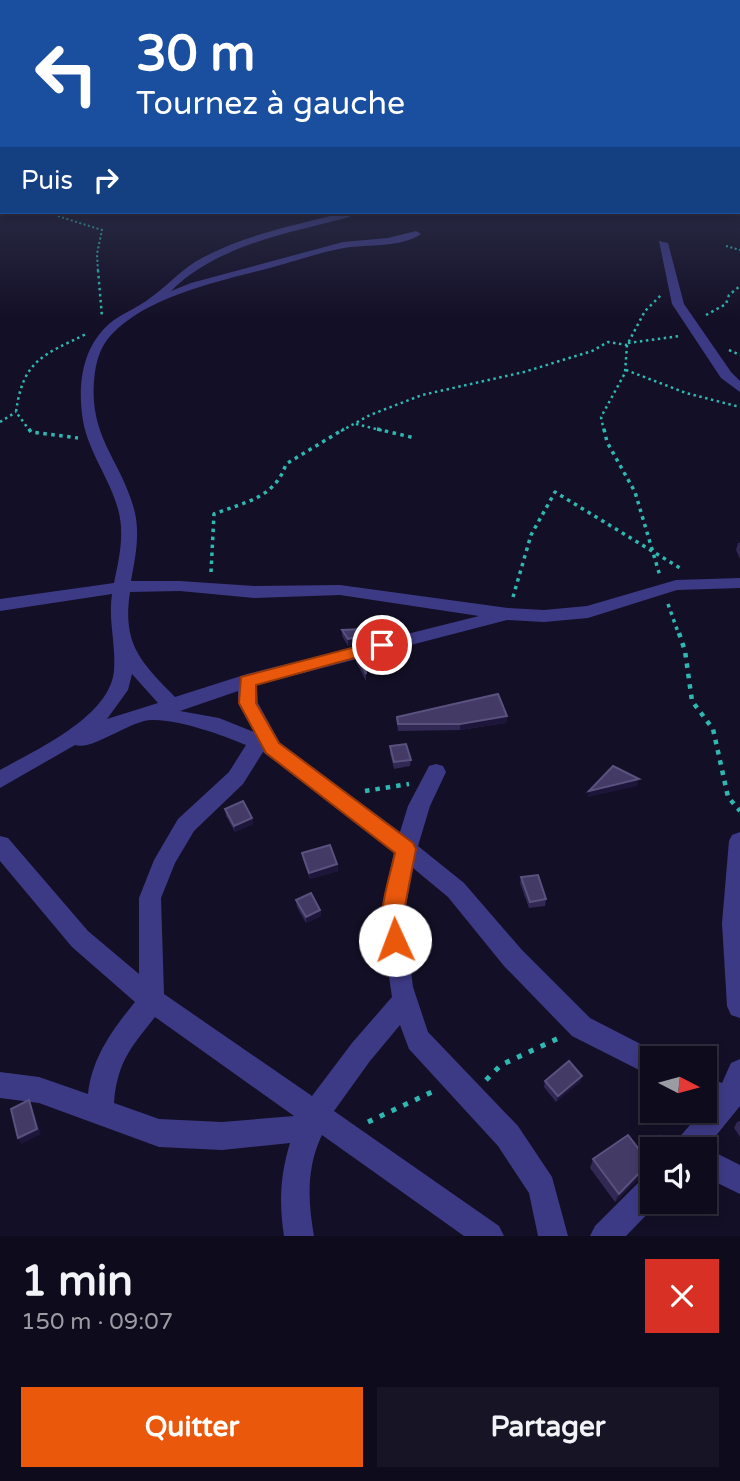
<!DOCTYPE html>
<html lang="fr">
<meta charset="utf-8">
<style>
:root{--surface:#0e0b1c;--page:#171425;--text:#f1f3f6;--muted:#9b9ba3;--line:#2e2b3b;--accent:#ea580c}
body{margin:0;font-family:"Varela Round",sans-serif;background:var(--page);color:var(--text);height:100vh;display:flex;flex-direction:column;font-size:26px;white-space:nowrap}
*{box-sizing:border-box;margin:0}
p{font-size:23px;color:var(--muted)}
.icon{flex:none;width:38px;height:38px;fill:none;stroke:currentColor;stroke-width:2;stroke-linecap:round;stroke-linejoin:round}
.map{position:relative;height:1236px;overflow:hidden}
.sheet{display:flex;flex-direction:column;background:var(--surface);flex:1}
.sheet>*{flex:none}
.guide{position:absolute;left:0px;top:0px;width:740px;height:214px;box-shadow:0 4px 10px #0003,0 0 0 2px var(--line);background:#1a4fa0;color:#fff;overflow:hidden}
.needle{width:46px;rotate:96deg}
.controls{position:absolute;left:640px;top:1046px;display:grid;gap:14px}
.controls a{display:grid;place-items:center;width:77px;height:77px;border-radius:0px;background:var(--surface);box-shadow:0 4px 10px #0003,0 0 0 2px var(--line);font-size:35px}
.pin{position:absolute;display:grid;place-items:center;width:60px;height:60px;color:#fff;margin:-30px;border:4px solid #fff;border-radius:50%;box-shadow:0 2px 7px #0007}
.me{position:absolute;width:77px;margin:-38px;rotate:358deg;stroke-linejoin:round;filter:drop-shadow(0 0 5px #0008)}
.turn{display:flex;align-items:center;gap:24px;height:147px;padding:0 21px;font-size:32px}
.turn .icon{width:91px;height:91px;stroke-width:2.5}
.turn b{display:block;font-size:49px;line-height:60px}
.then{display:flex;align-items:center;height:66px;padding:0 21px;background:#0003;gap:14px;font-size:26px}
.round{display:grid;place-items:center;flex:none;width:74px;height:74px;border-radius:0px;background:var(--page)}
.overview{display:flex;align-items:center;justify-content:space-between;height:119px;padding:0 21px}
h1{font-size:42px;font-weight:700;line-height:52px}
.action{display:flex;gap:14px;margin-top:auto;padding:14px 21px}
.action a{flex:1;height:80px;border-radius:0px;background:var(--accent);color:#fff;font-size:28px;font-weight:700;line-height:80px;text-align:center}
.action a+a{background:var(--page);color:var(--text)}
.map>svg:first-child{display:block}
</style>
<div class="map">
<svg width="740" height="1236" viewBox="0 0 740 1236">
<rect width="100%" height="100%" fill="#130f26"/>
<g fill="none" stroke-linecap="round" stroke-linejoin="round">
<g stroke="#2fb8b0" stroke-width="2" stroke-dasharray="2 2.5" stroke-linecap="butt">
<polyline points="0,180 2,183"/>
<polyline points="45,212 102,230 97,254 98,272"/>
<polyline points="726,246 740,250"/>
</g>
<g stroke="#2fb8b0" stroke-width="2.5" stroke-dasharray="2.5 3.5" stroke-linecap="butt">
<polyline points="98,270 102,317"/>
<polyline points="706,315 726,304 729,295 740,286"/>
<polyline points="628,343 680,336"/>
<polyline points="729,350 740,355"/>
<polyline points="626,370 686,393 740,407"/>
<polyline points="0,422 16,412"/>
<polyline points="356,424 384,431"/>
<path d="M30 431 16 412C23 359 44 355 88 333"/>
<polyline points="341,431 370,415 422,395 524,372 592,351 608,342 627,345"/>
<polyline points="604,431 601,417 625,373 627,345 645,311 661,295"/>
</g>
<g stroke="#2fb8b0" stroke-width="3.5" stroke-dasharray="3.5 4.5" stroke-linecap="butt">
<polyline points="29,429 31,432 78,438"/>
<polyline points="377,429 415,438"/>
<polyline points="604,429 607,442 635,492 660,576"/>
<path d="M211 572 214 514C245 502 275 498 286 464L344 429"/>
<polyline points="513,597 531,535 555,492 680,568"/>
<polyline points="668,604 679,635"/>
</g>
<g stroke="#2fb8b0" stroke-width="4.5" stroke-dasharray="4.5 6" stroke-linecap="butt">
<polyline points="679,633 685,651 692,701 713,729 728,797 740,811"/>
<polyline points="365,791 409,784"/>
</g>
<g stroke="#2fb8b0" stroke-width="5" stroke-dasharray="5 8" stroke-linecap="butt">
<polyline points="486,1080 501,1065 561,1037"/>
<polyline points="368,1122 434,1091"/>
</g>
<g fill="#3d3a85" fill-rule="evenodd">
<path d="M346 212 351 215 349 217C289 233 217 245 171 291L191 283 343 242 388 238 416 231 421 234C400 248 368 244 344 248 321 252 299 260 277 266 225 280 150 294 112 334 102 344 97 358 95 372 86 437 122 459 135 513 140 536 135 559 131 581H180L254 586 340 585 508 608 544 610 587 606 676 580 740 578V588L677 590 588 618 544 622 507 620 257 685 258 703 280 743 400 832 408 806 429 766 436 764 443 766 446 772 430 806 418 846 464 883 522 950 590 1018 662 1055 664 1059H653V1077L572 1036 504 966 448 897 413 868 404 916 413 987 428 1032 518 1126 552 1177 568 1236H538L529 1193 498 1146 409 1049 400 1025 370 1061 334 1111 499 1226 504 1236H464L322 1135C306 1168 308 1202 314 1236H284C279 1203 280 1176 290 1143L222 1150 159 1147 39 1103 0 1098V1072L39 1077 88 1094C92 1057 113 1029 135 1002L72 947 0 861V836L8 838 88 931 139 974V898L154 860 178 819 229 772 246 745C223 735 177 719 152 720 130 720 93 751 75 745L0 788V770C36 750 111 716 114 670 116 644 108 620 112 594L0 611V599L114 583C119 559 125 534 118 509 110 479 89 453 83 421 77 384 82 344 114 320 125 312 139 307 150 298 166 287 178 273 195 262 241 235 296 225 346 212ZM180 591 254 598 340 595 479 616 247 674 175 697C141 662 122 645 130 592ZM132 674 158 703 107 719 128 690ZM238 691V703L254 732 219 718 180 711ZM263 752 394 852 380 916 392 997 352 1043 312 1096 164 994 161 898 175 863 194 831 243 784ZM155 1017 294 1116 222 1122 159 1119 114 1103C117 1063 131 1047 155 1017Z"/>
<polygon points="659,241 668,243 684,304 731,372 740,381 740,392 721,378 672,304"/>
<polygon points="740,832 740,1018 731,1015 727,1006 722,923 729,841 732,835"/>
<polygon points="740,1059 740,1106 706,1148 740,1165 740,1194 705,1177 705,1150 673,1150 677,1140 702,1111 705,1111 708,1104 705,1103 705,1076 722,1083 731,1063"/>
<polygon points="653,1174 653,1202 659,1202 626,1236 590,1236 595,1226 643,1178"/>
</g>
</g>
<g fill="#312854">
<polygon points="738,543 740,543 740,559 736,550"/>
<polygon points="342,630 364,642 348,646 342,636"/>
<polygon points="356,655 366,674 366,681 356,662"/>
<polygon points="507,716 506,723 460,730 398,731 397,724 397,717"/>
<polygon points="390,746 411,760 410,766 394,769 390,753"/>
<polygon points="225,809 252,818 253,824 235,832 226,816"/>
<polygon points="302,853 337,864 338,871 310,879 303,860"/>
<polygon points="521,877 546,899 545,906 529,908 520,883"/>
<polygon points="296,900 320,910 321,916 306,923 297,907"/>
<polygon points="582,1076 580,1082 556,1102 544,1087 545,1081"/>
<polygon points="740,1121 740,1137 734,1128 737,1122"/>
<polygon points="653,1150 653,1172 641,1176 615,1202 590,1168 593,1159"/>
<polygon points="669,1202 684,1202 675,1210"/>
</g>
<g fill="#1d163a">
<polygon points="364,635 364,642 348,646 348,639"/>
<polygon points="507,716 506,723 460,730 460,724"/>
<polygon points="639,779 637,786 588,797 589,791"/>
<polygon points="252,818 253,824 235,832 234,826"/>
<polygon points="337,864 338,871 310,879 309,873"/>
<polygon points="320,910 321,916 306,923 306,917"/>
<polygon points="582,1076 580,1082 556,1102 558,1096"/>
<polygon points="29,1100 32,1106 41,1134 21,1144 18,1138"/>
<polygon points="653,1165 653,1172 641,1176 615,1202 619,1194 645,1167"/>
<polygon points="714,1173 708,1182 705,1184 705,1180"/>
<polygon points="680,1202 684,1202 675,1210"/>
</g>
<g fill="#433a66" stroke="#5a527e" stroke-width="2">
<polygon points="364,629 364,635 348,639 342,630"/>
<polygon points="365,653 366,674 356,655"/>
<polygon points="498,694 507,716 460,724 398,724 397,717"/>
<polygon points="406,744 411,760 394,762 390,746"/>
<polygon points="613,766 639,779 589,791"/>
<polygon points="243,801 252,818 234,826 225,809"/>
<polygon points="330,845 337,864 309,873 302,853"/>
<polygon points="538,875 546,899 530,902 521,877"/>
<polygon points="311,893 320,910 306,917 296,900"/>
<polygon points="569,1061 582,1076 558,1096 545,1081"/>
<polygon points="29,1100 37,1129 18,1138 11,1109"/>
<polygon points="628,1135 641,1152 660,1136 672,1150 653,1150 653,1165 645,1167 619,1194 593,1159"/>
<polygon points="708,1165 714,1173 705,1180 705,1166"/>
</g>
<linearGradient id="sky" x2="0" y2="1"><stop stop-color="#0a0815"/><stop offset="0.46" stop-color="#333752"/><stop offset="1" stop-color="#333752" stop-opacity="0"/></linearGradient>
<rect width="740" height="321" fill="url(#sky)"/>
<path fill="#ea580c" stroke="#983908" stroke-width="2" d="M382 640 390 645 387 649 256 685V703L279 743 413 843 416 849 403 916 406 940 403 947 395 950 387 947C374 918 389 882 395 853L266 753 239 703 241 677Z"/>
</svg>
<div class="controls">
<a><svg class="needle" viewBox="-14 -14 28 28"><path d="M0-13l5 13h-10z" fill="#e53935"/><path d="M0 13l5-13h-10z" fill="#9b9ba3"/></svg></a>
<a><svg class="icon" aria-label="sound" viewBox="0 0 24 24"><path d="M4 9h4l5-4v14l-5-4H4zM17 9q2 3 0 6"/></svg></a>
</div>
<div class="pin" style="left:382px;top:645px;background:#d93025"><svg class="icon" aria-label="arrive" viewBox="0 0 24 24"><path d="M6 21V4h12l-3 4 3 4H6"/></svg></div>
<svg class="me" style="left:395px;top:940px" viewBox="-20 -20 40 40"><circle r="19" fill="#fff"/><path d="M0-13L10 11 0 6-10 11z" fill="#ea580c"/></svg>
<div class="guide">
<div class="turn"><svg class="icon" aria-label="left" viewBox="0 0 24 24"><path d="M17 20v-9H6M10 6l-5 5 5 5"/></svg><div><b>30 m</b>Tournez à gauche</div></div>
<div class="then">Puis<svg class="icon" aria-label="right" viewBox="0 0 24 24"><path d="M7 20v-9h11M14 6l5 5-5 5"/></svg></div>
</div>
</div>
<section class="sheet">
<div class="overview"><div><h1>1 min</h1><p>150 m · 09:07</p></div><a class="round" style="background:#d93025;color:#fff"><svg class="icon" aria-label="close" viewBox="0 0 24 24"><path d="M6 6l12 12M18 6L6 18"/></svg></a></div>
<div class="action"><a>Quitter</a><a>Partager</a></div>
</section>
